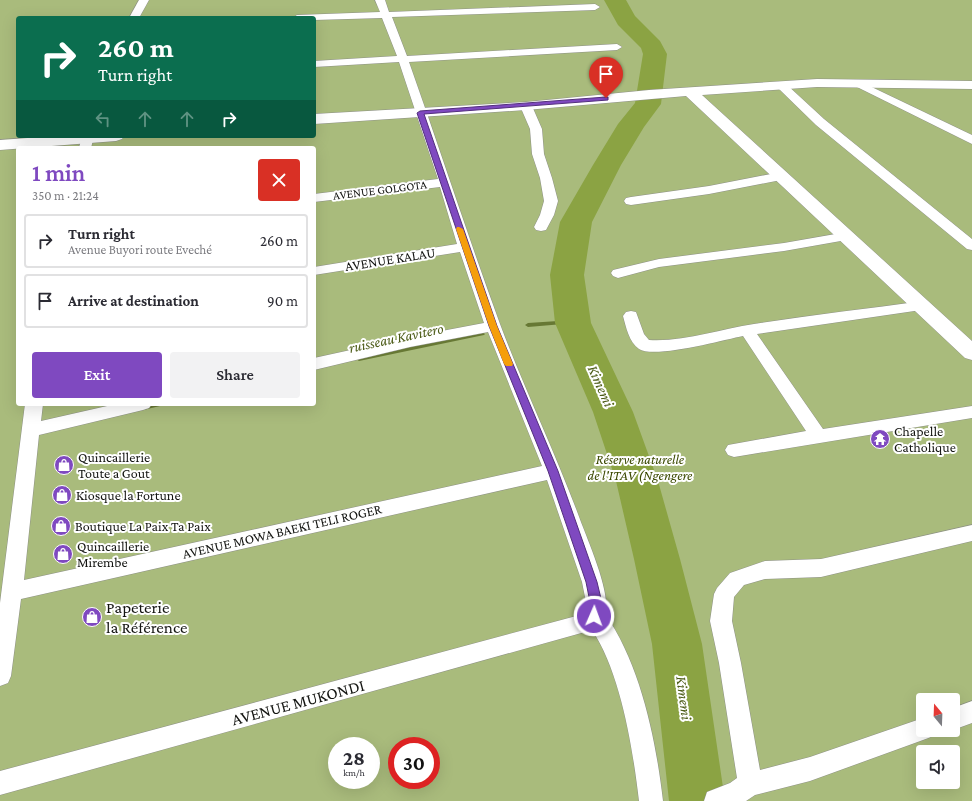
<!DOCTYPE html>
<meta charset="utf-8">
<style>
:root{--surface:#fff;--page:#f2f2f3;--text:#2b2b33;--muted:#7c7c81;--line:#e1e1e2;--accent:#7f49c0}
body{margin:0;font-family:"Crimson Pro",serif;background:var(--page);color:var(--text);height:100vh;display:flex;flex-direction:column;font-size:15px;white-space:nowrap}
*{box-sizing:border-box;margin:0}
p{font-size:13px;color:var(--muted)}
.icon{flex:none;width:22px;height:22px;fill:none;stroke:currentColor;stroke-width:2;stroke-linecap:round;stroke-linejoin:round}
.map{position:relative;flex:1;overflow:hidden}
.panel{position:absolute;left:16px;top:146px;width:300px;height:260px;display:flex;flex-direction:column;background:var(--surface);border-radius:4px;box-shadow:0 4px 16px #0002}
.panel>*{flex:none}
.hud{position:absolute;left:16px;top:16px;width:300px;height:122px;border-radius:4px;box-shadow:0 4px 16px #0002;background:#0b6e4f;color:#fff;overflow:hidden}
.needle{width:26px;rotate:341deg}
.buttons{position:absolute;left:916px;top:693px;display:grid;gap:8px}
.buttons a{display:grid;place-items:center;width:44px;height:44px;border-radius:4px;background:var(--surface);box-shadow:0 4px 16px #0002;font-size:20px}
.speed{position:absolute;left:328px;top:737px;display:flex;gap:8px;font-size:20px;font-weight:700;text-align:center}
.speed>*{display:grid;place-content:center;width:52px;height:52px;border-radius:50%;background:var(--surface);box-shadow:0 4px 16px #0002;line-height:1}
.speed small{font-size:10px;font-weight:400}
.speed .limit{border:6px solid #d22;background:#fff;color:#111}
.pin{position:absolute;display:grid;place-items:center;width:34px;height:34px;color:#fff;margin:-41px -17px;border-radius:50% 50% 50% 0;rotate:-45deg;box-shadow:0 0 4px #0007}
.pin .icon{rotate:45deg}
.me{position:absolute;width:44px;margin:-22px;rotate:2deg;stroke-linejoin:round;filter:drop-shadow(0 0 3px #0008)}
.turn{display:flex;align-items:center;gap:14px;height:84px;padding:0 16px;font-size:18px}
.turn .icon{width:52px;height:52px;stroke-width:2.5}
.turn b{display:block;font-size:28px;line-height:34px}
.lanes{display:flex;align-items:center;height:38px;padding:0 16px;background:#0003;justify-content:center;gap:20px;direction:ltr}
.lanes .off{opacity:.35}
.round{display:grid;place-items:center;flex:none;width:42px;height:42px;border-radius:4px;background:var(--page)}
.summary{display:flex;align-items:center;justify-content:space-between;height:68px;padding:0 16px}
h1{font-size:24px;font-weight:600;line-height:30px;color:var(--accent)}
.action{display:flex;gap:8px;margin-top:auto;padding:8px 16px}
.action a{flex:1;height:46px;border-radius:4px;background:var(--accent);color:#fff;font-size:16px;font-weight:600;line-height:46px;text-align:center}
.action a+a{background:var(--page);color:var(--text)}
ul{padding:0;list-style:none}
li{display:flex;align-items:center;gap:12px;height:54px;margin:0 8px 6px;padding:0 8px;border:2px solid var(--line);border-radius:4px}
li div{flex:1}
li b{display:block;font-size:15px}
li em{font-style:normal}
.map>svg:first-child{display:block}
</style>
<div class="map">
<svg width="972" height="801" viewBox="0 0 972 801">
<rect width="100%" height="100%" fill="#e2e6db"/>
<path fill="#a9bb7c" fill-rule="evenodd" d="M0 0H972V801H0ZM18 18H314V136H18ZM18 148H314V404H18ZM923 700H953V730H923ZM337 746H371V780H337ZM397 746H431V780H397ZM923 752H953V782H923Z"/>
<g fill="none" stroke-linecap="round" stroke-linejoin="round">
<g fill="#677834" fill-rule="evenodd">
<polygon points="573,320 576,322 575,323 528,327 525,325 528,323"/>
<polygon points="482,332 485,334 484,335 359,361 356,359 359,357"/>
<polygon points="150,404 161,404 160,406 143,410 140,408 141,406"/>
</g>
<polygon fill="#8ba343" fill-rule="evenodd" points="604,0 626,0 635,16 660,41 667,54 661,104 644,127 621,165 592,222 584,275 591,323 633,412 658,481 680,559 702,644 725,801 669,801 652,644 634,559 616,481 593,412 555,323 550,275 560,222 593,165 618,124 635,103 643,54 641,48 618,25"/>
<g stroke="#8e9187" stroke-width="1">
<g id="street">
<polygon points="139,0 149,0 139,18 129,18"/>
<path d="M375 0H385L389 12 595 4 600 7 595 10 392 17 407 56 617 44 622 47 617 50 409 62C440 149 468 237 500 324 524 388 554 450 578 514 586 537 612 593 605 614 641 665 656 741 663 801H639C633 750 621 673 592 630L0 795V771L580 615 585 610 587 607 582 582 547 480 21 599 11 676 8 683 0 686V603L25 404H43L41 421 116 404H152L149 408 143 410 39 435 24 580 542 466 488 332 410 347 314 370V358L410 337 484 323 460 252 314 275V267L457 244 440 187 314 202V194L438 179 399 62 314 67V61L397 56 382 18 314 20V18H292L297 15 380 12Z"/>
<polygon points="857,80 972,135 972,144 853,85 851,83"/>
<polygon points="782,83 786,84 824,119 972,239 972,250 967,249 816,125 778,88 776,86 778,84"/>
<polygon points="526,103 530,104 532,106 542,129 544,154 552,178 558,201 554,215 546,230 541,231 536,230 534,227 540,215 544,201 540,178 532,154 530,129 520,106 522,104"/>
<polygon points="82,136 94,136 91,148 79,148"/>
<polygon points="781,172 786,173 787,176 786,179 709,194 631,205 626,204 624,201 626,198 631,197 709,186"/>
<polygon points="847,232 852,233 854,236 852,239 784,251 659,267 618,278 613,276 611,273 613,270 659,259 784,243"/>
<path d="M923 301 928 303 931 306 928 309 757 334 823 429 972 406V418L734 457 728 455 725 450 728 445 806 431 743 336C723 340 654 359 639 349 629 342 626 327 623 316L626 312 631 311 636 312 644 334 649 340C685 342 720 329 754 324 810 315 867 309 923 301Z"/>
<polygon points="972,525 972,541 821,577 765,579 744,585 734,597 732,621 741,663 760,770 810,757 923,718 923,730 934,730 931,737 923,740 810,781 755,795 746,801 704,801 707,792 730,783 737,778 719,663 710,621 714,594 717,588 730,573 765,561 821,559"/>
<polygon points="972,701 972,723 953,730 953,708"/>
</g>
</g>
<g stroke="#8e9187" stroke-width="1">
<g id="secondary">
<polygon points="817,79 972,81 972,89 817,87 702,95 972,341 972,360 965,358 686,96 526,110 314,124 314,114 526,102 649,90"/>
<polygon points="55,136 124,136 122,139 116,141 0,150 0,140"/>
</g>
</g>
<use href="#street" fill="#fff" fill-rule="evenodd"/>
<use href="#secondary" fill="#fff" fill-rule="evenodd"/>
</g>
<polygon fill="#7f49c0" stroke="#532f7d" points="606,97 608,97 608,100 424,114 497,326 558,471 597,582 603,607 598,620 594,622 590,620 588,616 591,607 586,582 548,471 489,326 417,113 420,111"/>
<polygon fill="#f59e0b" points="457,227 459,227 463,229 497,326 513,364 512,366 506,366 504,364 489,326 456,229"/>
<defs>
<g id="temple-disc" transform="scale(1)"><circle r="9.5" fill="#7f49c0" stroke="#fff"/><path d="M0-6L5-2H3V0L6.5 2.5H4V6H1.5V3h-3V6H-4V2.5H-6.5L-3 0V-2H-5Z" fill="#fff"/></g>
<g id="shop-disc" transform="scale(1)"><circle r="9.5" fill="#7f49c0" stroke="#fff"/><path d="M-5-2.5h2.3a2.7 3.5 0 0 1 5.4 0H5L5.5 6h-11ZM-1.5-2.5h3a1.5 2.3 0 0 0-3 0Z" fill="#fff"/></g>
</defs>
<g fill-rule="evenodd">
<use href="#temple-disc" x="880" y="439"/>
<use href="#shop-disc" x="64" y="465"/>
<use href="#shop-disc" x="62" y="495"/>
<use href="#shop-disc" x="61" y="526"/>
<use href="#shop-disc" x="63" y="554"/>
<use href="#shop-disc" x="92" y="617"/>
</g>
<g text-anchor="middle" stroke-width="4" stroke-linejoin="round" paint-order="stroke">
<g font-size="12" fill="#131411" stroke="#fff">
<text transform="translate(380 190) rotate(-7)" y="4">AVENUE GOLGOTA</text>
</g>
<g font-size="14" fill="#131411" stroke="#fff">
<text transform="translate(390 259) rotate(-9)" y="5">AVENUE KALAU</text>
<text transform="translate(282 531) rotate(-13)" y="5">AVENUE MOWA BAEKI TELI ROGER</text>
</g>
<g font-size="14" fill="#131411" stroke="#fff" text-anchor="start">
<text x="894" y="436">Chapelle<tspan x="894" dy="16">Catholique</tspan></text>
<text x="78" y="462">Quincaillerie<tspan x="78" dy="16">Toute a Gout</tspan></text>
<text x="76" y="500">Kiosque la Fortune</text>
<text x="75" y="531">Boutique La Paix Ta Paix</text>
<text x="77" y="551">Quincaillerie<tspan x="77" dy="16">Mirembe</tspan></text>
</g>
<g font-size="14" font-style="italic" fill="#3b4900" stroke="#fff">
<text x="640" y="464">Réserve naturelle<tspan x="640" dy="16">de l'ITAV (Ngengere</tspan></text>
</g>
<g font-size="15" font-style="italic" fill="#4d5c18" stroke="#fff">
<text transform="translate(396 338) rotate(-12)" y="5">ruisseau Kavitero</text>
<text transform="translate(601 386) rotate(66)" y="5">Kimemi</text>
<text transform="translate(684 698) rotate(83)" y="5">Kimemi</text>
</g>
<g font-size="17" fill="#131411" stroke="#fff" text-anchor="start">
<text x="106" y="613">Papeterie<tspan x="106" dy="20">la Référence</tspan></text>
</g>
<g font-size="17" fill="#131411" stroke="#fff">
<text transform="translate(298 702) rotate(-15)" y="6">AVENUE MUKONDI</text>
</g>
</g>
</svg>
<div class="buttons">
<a><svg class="needle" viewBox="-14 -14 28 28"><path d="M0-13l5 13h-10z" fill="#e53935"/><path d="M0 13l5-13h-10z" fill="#7c7c81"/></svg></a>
<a><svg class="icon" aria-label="sound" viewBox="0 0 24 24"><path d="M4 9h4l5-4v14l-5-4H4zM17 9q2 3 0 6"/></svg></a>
</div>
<div class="speed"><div>28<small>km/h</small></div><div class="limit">30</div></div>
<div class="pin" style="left:606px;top:98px;background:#d93025"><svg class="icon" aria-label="arrive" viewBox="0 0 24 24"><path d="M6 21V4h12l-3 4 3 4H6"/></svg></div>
<svg class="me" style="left:594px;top:616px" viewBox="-20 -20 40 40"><circle r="17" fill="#7f49c0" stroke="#fff" stroke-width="3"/><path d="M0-11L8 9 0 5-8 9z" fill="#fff"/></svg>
<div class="hud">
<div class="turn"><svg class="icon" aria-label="right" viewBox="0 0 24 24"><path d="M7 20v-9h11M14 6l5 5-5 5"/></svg><div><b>260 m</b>Turn right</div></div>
<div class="lanes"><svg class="icon off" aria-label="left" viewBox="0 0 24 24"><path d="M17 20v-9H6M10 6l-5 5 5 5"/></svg><svg class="icon off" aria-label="ahead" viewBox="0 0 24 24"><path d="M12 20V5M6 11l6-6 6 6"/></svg><svg class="icon off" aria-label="ahead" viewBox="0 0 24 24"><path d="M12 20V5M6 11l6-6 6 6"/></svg><svg class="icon" aria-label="right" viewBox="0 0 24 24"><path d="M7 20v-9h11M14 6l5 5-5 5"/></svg></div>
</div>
<section class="panel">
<div class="summary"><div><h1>1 min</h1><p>350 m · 21:24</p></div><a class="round" style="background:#d93025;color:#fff"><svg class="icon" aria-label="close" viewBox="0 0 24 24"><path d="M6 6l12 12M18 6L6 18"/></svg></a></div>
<ul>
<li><svg class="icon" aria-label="right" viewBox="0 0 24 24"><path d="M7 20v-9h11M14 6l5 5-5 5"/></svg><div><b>Turn right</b><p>Avenue Buyori route Eveché</p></div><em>260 m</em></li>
<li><svg class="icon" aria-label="arrive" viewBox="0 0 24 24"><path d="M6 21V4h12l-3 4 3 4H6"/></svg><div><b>Arrive at destination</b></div><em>90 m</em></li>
</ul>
<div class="action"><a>Exit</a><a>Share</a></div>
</section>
</div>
